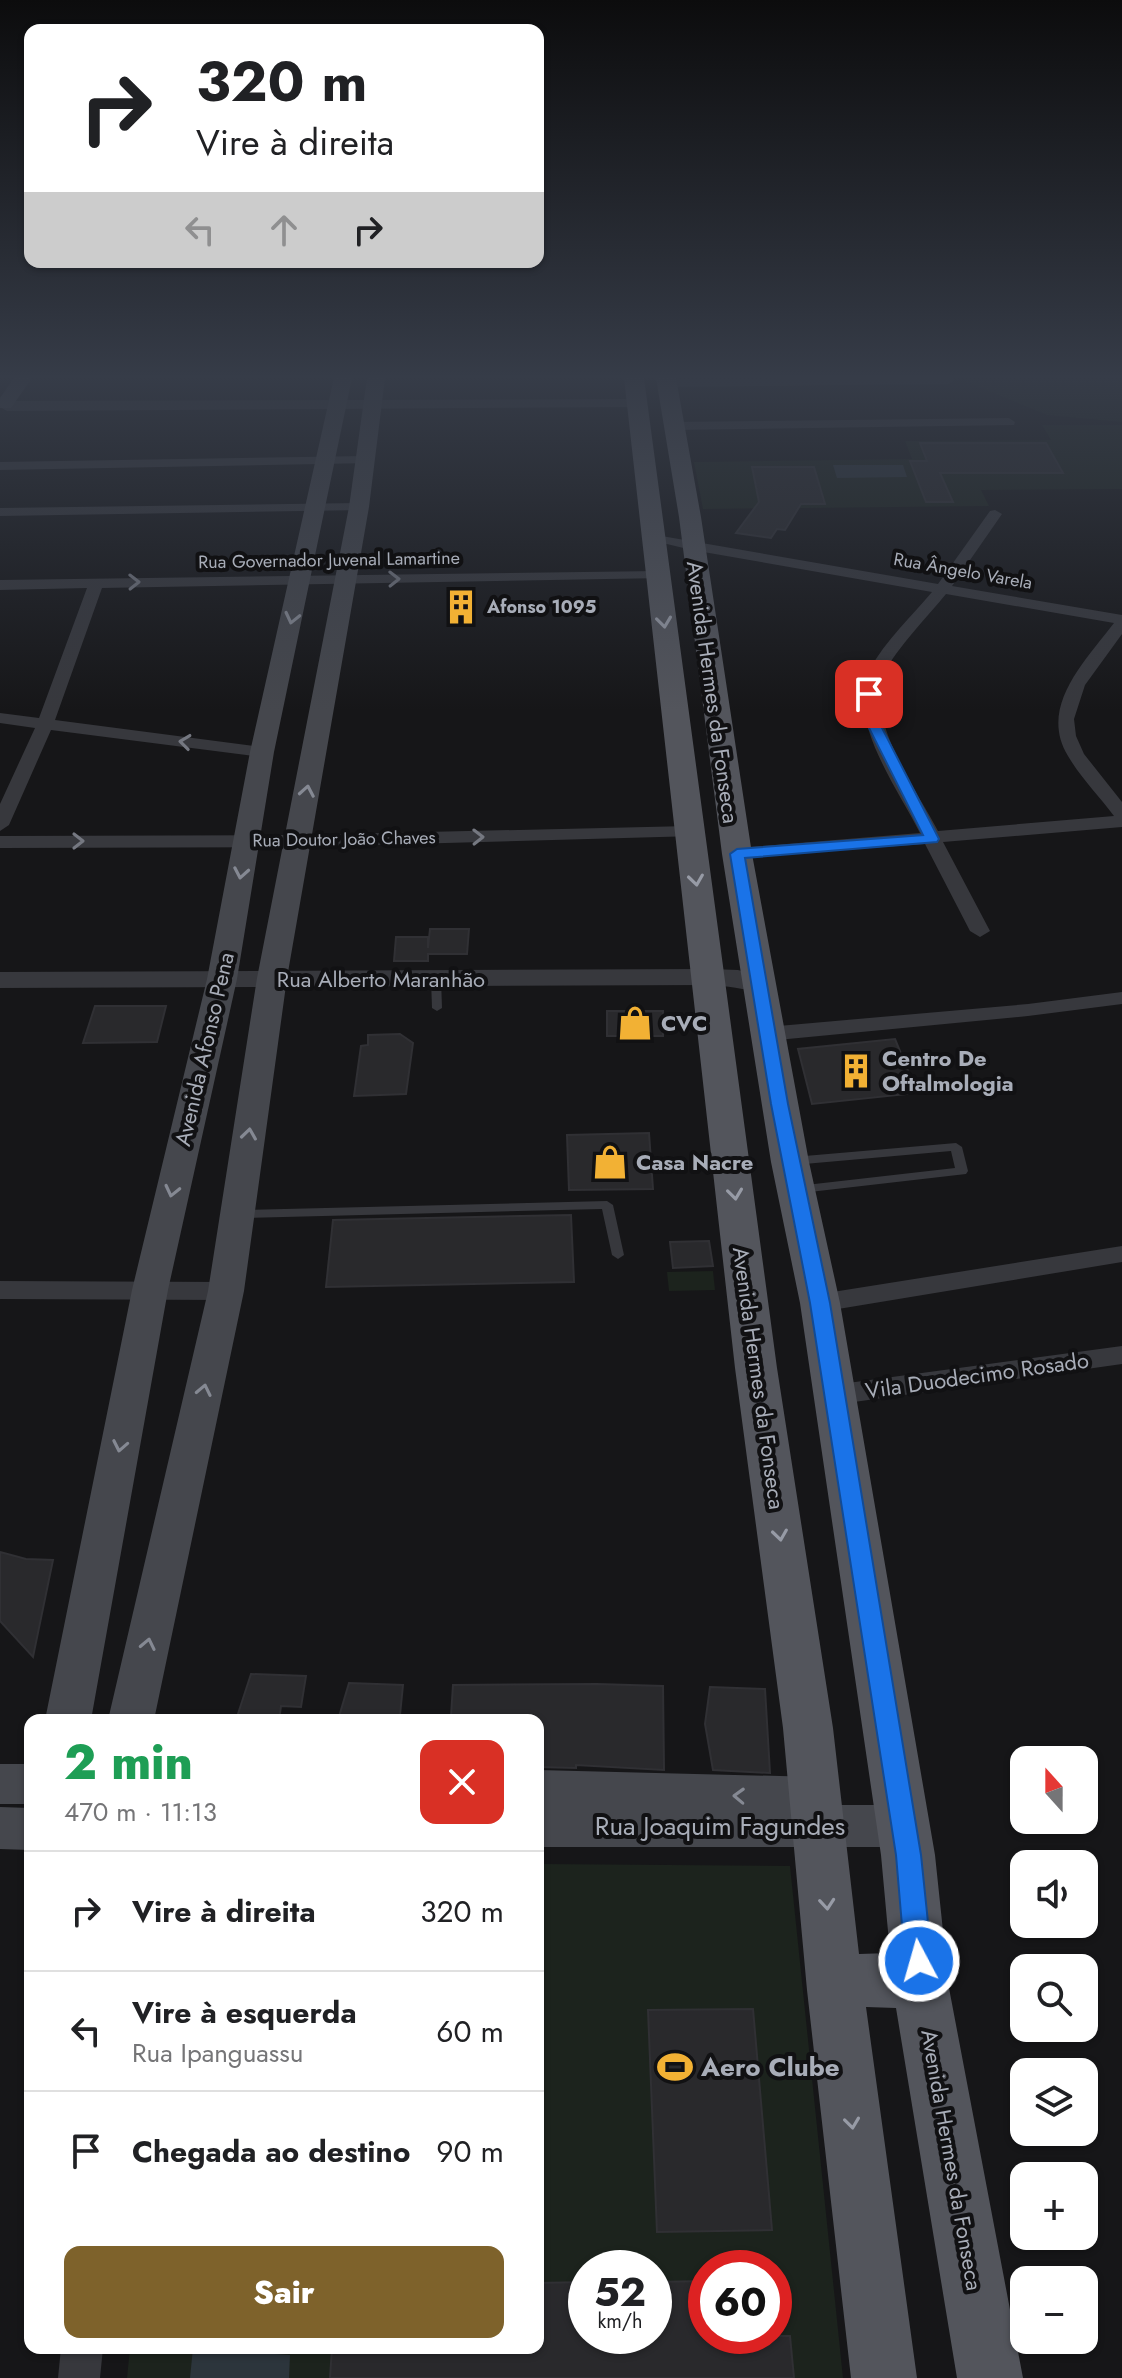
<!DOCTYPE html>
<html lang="pt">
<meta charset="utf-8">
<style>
:root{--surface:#fff;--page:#f6f6f6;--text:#202124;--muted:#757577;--line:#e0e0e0;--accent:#7e622b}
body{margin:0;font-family:Jost,sans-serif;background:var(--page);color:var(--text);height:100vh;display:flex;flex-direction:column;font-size:30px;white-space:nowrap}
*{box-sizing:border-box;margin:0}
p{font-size:26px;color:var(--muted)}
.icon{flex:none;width:44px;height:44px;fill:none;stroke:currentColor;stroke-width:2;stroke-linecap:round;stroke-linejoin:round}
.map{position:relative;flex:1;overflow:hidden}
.panel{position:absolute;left:24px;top:1714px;width:520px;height:640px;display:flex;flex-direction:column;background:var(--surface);border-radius:16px;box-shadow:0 2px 6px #0004}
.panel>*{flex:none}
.hud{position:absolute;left:24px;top:24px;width:520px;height:244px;border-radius:16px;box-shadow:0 2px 6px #0004;background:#fff;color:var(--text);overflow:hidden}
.needle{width:52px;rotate:339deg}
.buttons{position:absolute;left:1010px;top:1746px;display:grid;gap:16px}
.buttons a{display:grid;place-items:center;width:88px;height:88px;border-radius:16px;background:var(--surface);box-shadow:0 2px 6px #0004;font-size:40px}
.speed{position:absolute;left:568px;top:2250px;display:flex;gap:16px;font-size:40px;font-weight:700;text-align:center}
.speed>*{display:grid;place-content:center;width:104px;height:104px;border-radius:50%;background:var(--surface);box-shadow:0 2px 6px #0004;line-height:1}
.speed small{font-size:20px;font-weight:400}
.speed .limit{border:12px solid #d22;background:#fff;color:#111}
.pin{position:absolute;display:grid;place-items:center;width:68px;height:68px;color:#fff;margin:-34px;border-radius:16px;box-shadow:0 4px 12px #0006}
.me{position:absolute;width:88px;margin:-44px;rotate:354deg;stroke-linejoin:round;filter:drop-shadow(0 0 6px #0008)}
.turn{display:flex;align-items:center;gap:28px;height:168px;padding:0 40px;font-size:36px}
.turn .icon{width:104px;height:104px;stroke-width:2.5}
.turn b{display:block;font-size:56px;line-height:68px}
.lanes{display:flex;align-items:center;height:76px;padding:0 40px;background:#0003;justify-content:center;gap:40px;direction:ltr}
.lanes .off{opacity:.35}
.round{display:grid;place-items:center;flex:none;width:84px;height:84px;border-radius:16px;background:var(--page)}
.headline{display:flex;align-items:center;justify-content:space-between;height:136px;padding:0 40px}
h1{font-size:48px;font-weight:800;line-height:60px;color:#1e9e55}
.button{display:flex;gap:16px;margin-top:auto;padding:16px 40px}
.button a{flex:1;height:92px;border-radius:16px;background:var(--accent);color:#fff;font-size:32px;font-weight:800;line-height:92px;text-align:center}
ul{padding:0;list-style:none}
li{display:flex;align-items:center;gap:24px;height:120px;padding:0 40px;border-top:2px solid var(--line)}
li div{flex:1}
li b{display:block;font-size:30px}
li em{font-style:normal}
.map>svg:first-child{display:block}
</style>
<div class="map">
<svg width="1122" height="2378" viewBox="0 0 1122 2378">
<rect width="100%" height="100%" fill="#161618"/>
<g fill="#1c231d" fill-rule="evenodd">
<polygon points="967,378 1122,378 1122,422 1047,415 967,382"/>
<polygon points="1042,425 1122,425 1122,489 981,490 989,506 703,509 694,462 912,459 905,441 1051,440"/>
<polygon points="713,1271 715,1290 669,1291 667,1272"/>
<path d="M538 1864 790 1866 843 2378H127L130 2348H538ZM586 2268H654V2336H586ZM706 2268H774V2336H706Z"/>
</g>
<g fill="#2c353c">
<polygon points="833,465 903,465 907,477 837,478"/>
<polygon points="193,2348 290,2355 289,2378 190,2378"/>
</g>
<g fill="#29292c" stroke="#303034" stroke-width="2">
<polygon points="920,443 1046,443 1063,473 940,473 953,502 926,502 910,461 927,461"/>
<polygon points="752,467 814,467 825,504 801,504 785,530 777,529 771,538 736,533 759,502"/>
<polygon points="430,929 469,929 467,954 428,954 428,961 394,961 396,937 428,937 428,948"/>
<polygon points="95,1006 166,1006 157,1042 83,1043"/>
<rect x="607" y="1011" width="56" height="25"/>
<polygon points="400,1034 413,1043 406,1094 354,1096 361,1046 368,1045 368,1035"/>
<polygon points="895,1039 917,1093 812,1104 798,1049"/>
<polygon points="649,1133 653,1189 569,1190 567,1135"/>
<polygon points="571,1215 574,1282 326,1287 333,1220"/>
<polygon points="709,1241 713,1266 673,1268 670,1242"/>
<polygon points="0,1552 26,1559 53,1560 33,1657 0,1621"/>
<polygon points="251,1674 306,1676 301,1707 281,1706 279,1720 236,1720"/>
<polygon points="349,1683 403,1685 400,1715 380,1715 380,1720 338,1720"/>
<polygon points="597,1684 663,1686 664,1770 576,1765 576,1768 538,1767 538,1720 451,1716 453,1685"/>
<polygon points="710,1687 765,1689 770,1773 713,1770 705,1724"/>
<polygon points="753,2009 772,2230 657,2232 648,2010"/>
<polygon points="706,2281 706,2336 790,2336 794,2378 330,2378 332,2348 538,2348 538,2283 586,2282 586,2336 654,2336 654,2282"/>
</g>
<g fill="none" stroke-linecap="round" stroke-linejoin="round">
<g fill="#37383d" fill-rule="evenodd">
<polygon points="436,976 441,979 442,1008 437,1011 432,1008 431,979"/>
<polygon points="956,1143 962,1147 968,1171 966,1174 801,1193 797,1192 795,1189 797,1186 955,1168 951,1151 793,1165 787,1161 793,1157"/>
<polygon points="607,1201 613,1205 624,1255 618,1259 612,1255 602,1209 241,1218 235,1214 241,1210"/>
</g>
<g fill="#37383d" fill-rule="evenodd">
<polygon points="785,378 954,378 955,380 949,384 667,387 661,383 667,379"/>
<polygon points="1009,418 1015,422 1014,425 672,430 666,426 672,422"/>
<polygon points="366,456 371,457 371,463 0,470 0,462"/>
<polygon points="359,503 364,504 364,510 0,516 0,508"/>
<path d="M995 510 1002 514 952 586 1122 615V634L1085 685 1074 719 1076 736 1084 754 1122 802V827L943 842 990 931 980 937 970 931 925 844 730 858 727 854 737 848 920 833C898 789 844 716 870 669 885 641 912 616 932 592L692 550 650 540V534L938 584 990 511ZM946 594 1114 623C1085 661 1038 707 1068 756 1081 778 1099 796 1114 816L938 831C916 789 864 719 885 672 896 649 929 615 946 594Z"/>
<polygon points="659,571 664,572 664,578 102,588 55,720 262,747 271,752 262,757 51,730 9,825 0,831 0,804 35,728 0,723 0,713 39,718 87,588 0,590 0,580"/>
<polygon points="689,826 698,832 696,836 298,847 0,848 0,836 298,835"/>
<polygon points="1122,992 1122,1004 1028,1016 767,1041 756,1034 767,1027 1028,1004"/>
<polygon points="1122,1246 1122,1262 820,1312 811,1309 807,1303 811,1297 820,1294"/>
<polygon points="0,1281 226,1282 235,1285 239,1291 235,1297 226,1300 0,1299"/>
<polygon points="1122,1346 1122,1364 833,1405 823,1402 819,1395 823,1388 833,1385"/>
<polygon points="61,2348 103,2348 100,2378 58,2378"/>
</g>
<g fill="#37383d" fill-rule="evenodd">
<polygon points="637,399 645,404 643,407 7,411 0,407 1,403 7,401"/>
<path d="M710 969 738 970 769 978 773 984 769 990C755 993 727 985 710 985L0 988V972Z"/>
</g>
<g fill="#45474d" fill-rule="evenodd">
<polygon points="14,378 32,378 11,408 0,408 0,398"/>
<polygon points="334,378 352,378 274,752 237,979 168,1290 91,1720 45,1720 132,1290 207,979 250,752"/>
<polygon points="367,378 385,378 369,507 287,978 244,1291 154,1720 108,1720 208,1291 257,978 349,507"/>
<rect x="0" y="1764" width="30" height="40"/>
<polygon points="538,1770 817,1777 833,1783 840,1798 837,1805 901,1805 918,1811 925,1826 918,1841 901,1847 538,1847"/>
<polygon points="0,1807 30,1808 30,1850 0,1849"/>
</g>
<polygon fill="#53555c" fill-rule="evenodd" points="624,378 644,378 777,1368 833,1728 859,1954 890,1953 881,1855 800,1303 771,1162 722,854 679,517 656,378 676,378 701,517 752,854 809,1162 840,1303 935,1855 949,1988 1023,2378 957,2378 896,2008 866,2007 917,2378 851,2378 807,1990 783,1728 735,1368"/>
</g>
<defs><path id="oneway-chevron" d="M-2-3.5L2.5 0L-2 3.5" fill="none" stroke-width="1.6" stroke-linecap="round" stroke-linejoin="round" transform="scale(2)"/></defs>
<g stroke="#757881">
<use href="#oneway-chevron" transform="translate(394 579) rotate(-1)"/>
<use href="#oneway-chevron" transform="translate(134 582) rotate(-1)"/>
<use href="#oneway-chevron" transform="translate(185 742) rotate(-173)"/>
<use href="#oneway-chevron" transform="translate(478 837) rotate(-1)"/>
<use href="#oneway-chevron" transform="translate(78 841)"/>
</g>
<g stroke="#858993">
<use href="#oneway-chevron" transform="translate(292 618) rotate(103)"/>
<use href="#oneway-chevron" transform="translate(307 791) rotate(-80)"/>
<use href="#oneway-chevron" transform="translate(241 873) rotate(100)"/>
<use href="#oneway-chevron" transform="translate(249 1134) rotate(-82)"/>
<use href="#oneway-chevron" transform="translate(172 1191) rotate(103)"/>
<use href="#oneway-chevron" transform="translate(204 1390) rotate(-78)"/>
<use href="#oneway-chevron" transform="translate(120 1446) rotate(101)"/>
<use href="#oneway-chevron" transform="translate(148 1644) rotate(-78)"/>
<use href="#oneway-chevron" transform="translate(739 1796) rotate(-178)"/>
</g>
<g stroke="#979ba6">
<use href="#oneway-chevron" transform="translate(664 622) rotate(83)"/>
<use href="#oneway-chevron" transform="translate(696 880) rotate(82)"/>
<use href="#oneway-chevron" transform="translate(735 1194) rotate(83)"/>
<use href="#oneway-chevron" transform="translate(780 1535) rotate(82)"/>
<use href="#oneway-chevron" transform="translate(827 1904) rotate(85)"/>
<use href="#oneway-chevron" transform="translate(852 2123) rotate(83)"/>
</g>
<linearGradient id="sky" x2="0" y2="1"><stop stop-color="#0c0c0d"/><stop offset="0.53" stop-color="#363c48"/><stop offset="1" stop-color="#363c48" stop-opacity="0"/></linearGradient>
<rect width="1122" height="711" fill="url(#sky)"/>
<polygon fill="#1a73e8" stroke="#114b97" stroke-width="2" points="869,690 875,694 882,728 939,839 937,842 745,858 788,1104 830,1303 921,1855 932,1961 928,1970 919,1974 909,1970 905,1961 896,1855 810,1303 771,1104 730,854 737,849 923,835 869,728 862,694"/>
<defs>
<g id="building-bare" transform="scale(2.76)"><path d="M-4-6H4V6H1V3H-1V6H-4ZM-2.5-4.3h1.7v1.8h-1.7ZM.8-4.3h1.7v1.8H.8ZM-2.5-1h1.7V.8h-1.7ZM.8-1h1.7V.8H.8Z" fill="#f2b134" stroke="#111113" stroke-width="2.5" paint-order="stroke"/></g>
<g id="shop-bare" transform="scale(2.76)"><path d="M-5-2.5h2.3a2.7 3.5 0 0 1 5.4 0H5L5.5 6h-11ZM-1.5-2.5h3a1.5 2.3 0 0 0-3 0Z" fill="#f2b134" stroke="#111113" stroke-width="2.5" paint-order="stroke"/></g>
<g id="stadium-bare" transform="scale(2.76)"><path d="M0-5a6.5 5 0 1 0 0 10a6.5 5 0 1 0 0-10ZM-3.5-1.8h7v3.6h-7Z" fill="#f2b134" stroke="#111113" stroke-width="2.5" paint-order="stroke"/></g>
</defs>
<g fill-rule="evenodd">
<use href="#building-bare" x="461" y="607"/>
<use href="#shop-bare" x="635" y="1023"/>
<use href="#building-bare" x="856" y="1071"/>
<use href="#shop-bare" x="610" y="1162"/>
<use href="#stadium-bare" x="675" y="2067"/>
</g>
<g text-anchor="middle" stroke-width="8" stroke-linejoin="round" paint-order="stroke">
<g font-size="18" fill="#a8adb8" stroke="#111113">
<text transform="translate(329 560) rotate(-1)" y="6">Rua Governador Juvenal Lamartine</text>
<text transform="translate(963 571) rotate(10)" y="6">Rua Ângelo Varela</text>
<text transform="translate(344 839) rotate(-1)" y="6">Rua Doutor João Chaves</text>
</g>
<g font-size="18" font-weight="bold" fill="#a8adb8" stroke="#111113" text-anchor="start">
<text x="487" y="613">Afonso 1095</text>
</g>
<g font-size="22" fill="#a8adb8" stroke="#111113">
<text transform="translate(713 692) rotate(82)" y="8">Avenida Hermes da Fonseca</text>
<text x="381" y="987">Rua Alberto Maranhão</text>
<text transform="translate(204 1049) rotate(-77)" y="8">Avenida Afonso Pena</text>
<text transform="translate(977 1375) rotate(-8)" y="8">Vila Duodecimo Rosado</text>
<text transform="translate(759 1378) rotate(82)" y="8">Avenida Hermes da Fonseca</text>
<text transform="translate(952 2160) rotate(80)" y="8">Avenida Hermes da Fonseca</text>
</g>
<g font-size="22" font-weight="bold" fill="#a8adb8" stroke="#111113" text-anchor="start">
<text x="661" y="1031">CVC</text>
<text x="882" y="1066">Centro De<tspan x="882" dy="25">Oftalmologia</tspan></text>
<text x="636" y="1170">Casa Nacre</text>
</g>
<g font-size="26" fill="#a8adb8" stroke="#111113">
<text x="720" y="1835">Rua Joaquim Fagundes</text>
</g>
<g font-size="26" font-weight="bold" fill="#a8adb8" stroke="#111113" text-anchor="start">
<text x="701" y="2076">Aero Clube</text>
</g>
</g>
</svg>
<div class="buttons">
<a><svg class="needle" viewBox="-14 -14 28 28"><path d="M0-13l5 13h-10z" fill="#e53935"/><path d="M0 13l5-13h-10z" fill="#757577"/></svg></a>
<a><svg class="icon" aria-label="sound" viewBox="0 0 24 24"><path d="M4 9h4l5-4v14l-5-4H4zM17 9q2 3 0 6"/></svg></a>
<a><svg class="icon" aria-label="search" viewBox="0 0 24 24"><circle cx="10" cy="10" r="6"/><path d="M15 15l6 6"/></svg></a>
<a><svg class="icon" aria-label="layers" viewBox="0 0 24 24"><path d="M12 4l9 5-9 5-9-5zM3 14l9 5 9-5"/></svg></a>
<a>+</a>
<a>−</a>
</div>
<div class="speed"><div>52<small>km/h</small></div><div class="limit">60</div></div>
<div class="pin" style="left:869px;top:694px;background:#d93025"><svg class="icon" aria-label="arrive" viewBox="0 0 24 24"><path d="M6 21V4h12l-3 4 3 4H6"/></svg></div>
<svg class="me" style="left:919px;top:1961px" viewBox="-20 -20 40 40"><circle r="17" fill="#1a73e8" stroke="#fff" stroke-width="3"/><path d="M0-11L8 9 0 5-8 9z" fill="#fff"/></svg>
<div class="hud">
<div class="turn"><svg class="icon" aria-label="right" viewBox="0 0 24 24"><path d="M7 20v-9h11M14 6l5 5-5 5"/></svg><div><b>320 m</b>Vire à direita</div></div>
<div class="lanes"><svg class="icon off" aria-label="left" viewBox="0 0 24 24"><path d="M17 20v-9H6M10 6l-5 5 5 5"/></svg><svg class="icon off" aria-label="ahead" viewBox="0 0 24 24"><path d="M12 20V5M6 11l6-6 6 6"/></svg><svg class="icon" aria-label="right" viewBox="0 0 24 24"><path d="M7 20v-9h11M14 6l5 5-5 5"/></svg></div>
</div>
<section class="panel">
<div class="headline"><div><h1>2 min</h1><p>470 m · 11:13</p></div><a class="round" style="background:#d93025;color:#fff"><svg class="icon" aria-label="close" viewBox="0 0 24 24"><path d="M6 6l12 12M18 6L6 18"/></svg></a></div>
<ul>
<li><svg class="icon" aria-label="right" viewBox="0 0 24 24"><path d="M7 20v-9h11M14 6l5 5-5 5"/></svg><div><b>Vire à direita</b></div><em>320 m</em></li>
<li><svg class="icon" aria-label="left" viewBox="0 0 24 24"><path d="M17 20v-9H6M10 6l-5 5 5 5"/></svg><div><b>Vire à esquerda</b><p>Rua Ipanguassu</p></div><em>60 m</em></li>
<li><svg class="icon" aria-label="arrive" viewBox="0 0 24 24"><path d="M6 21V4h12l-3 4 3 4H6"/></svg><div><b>Chegada ao destino</b></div><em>90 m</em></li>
</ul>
<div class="button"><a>Sair</a></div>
</section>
</div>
